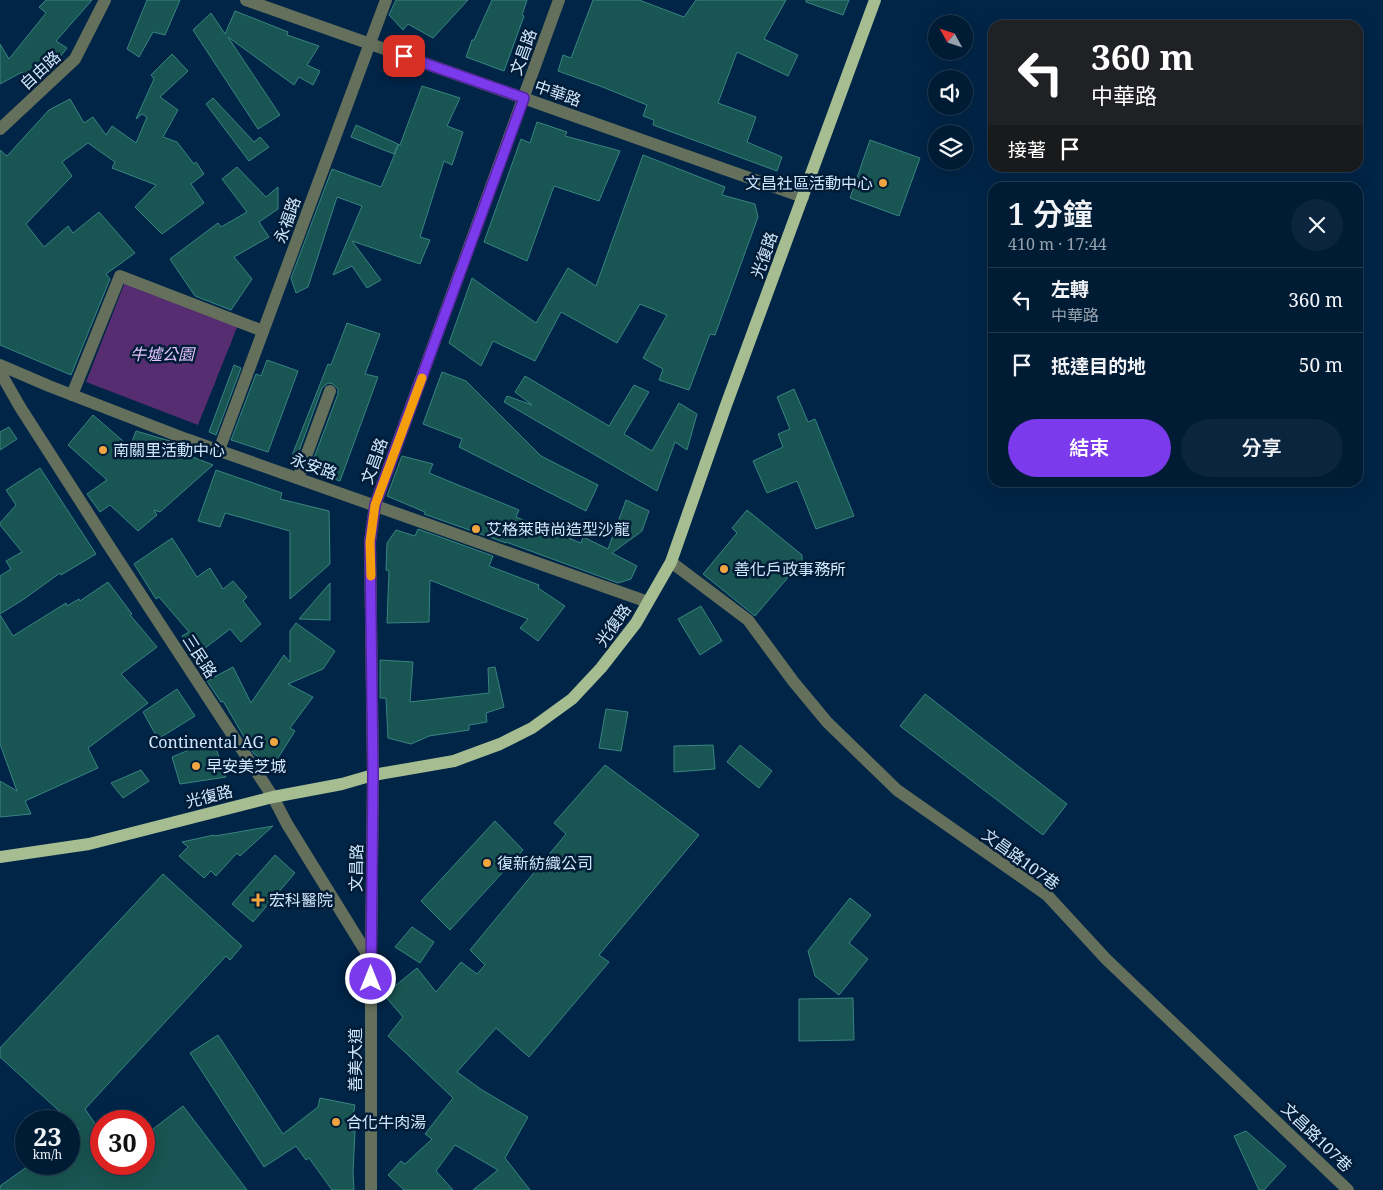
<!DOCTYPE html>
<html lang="zh-TW">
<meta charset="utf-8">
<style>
:root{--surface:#001c35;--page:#0a253d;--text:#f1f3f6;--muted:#95a1ad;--line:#223a50;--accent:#7c3aed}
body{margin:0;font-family:"Noto Serif","Noto Sans TC",serif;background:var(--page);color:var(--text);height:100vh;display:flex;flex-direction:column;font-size:19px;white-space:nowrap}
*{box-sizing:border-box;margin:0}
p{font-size:16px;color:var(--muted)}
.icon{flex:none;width:28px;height:28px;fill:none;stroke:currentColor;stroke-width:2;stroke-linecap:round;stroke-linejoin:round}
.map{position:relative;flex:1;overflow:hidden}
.drawer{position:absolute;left:988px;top:182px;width:375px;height:305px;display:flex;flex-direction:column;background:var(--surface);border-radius:15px;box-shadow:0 5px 20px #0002,0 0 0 1px var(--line)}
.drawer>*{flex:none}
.guide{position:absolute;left:988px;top:20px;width:375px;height:152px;border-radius:15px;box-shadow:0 5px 20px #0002,0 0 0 1px var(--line);background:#202124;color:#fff;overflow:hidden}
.needle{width:32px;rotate:310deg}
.tools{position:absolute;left:928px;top:15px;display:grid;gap:10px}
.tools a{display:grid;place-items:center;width:45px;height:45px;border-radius:50%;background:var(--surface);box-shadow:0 5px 20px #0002,0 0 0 1px var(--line);font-size:25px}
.speed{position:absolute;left:15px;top:1110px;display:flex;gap:10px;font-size:25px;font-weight:700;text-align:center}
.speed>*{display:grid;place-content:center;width:65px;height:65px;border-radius:50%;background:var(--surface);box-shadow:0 5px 20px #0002,0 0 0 1px var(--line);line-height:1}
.speed small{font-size:12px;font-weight:400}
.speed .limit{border:8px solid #d22;background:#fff;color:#111}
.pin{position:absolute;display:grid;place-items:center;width:42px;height:42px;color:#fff;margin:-21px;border-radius:10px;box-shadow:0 2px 8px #0006}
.me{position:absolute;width:55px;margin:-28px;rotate:0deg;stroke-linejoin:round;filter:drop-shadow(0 0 4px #0008)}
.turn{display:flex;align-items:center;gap:18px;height:105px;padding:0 20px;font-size:22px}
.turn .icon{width:65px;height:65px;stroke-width:2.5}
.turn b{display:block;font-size:35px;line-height:42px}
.then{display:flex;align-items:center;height:48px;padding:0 20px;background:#0003;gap:10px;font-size:19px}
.round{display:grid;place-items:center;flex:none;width:52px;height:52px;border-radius:26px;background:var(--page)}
.summary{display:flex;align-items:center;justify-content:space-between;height:85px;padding:0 20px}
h1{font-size:30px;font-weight:600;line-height:38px}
.primary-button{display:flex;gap:10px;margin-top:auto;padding:10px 20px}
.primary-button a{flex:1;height:58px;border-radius:30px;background:var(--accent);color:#fff;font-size:20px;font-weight:600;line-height:58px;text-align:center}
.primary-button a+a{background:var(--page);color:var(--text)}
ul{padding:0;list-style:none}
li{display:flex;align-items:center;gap:15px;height:65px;padding:0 20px;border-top:1px solid var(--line)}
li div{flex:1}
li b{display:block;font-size:19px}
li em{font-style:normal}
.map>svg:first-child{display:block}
</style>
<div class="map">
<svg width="1383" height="1190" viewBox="0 0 1383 1190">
<rect width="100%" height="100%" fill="#002547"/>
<polygon fill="#562d70" points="125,282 238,325 198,425 86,382"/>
<g fill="#195552" stroke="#388580">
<polygon points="46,0 92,0 56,41 67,48 46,75 37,84 22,72 0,84 0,44 9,59 46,13 39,7"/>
<polygon points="147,0 180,0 165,35 153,32 139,57 127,49"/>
<polygon points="396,0 468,0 433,38 408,24 403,30 389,15"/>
<polygon points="492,0 527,0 522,15 524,16 504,71 466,57 472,40 474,40"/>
<polygon points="593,0 639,0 684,17 696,0 786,0 764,39 798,55 788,76 737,52 718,103 756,117 747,142 782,157 777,171 653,125 654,120 643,116 647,105 600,86 558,71 563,55 571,58"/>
<polygon points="806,0 849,0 843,15 806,2"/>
<polygon points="235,11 288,32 287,35 319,46 307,65 320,71 313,85 299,77 294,85 228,37 280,115 258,129 193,30 211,13 225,34"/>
<polygon points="172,54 188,71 160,97 178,110 163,137 177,142 194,164 196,162 204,174 191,184 204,203 162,234 135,207 156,185 112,168 115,162 88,143 62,162 72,176 26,224 44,247 68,226 73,233 99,212 135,253 106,274 110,279 71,375 0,345 0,150 7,156 49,110 70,99 84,123 93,117 106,135 112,126 136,143 147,117 142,114 136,119 154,79 151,75"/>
<polygon points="422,86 460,98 447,126 463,132 452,165 444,161 420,237 430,240 420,264 352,241 381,280 367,288 352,266 333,275 362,206 337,197 308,287 296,293 291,278 332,169 381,187 399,144 400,145"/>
<polygon points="213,98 254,142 260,137 269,147 249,161 206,104"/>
<polygon points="537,122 567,132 565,136 620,151 599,201 554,186 527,261 484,242 521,139 530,143"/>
<polygon points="356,125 398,144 394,154 351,137"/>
<polygon points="870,140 920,158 899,216 850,198"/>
<polygon points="643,155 725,187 722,195 755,204 758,217 715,335 710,334 689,390 659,380 663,369 643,358 667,315 640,304 617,343 561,312 535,361 493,341 481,366 449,343 472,278 536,323 568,268 596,286"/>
<polygon points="237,167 266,197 278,187 278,209 259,222 269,237 234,257 252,279 231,310 195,296 170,259 218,223 221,227 247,212 222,179"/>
<polygon points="347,323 380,334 365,374 378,377 340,481 309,471 338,394 338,389 333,384 328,383 322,388 294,465 291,464 291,458 328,364 331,365"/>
<polygon points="267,360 298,371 268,452 231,440 256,374 261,376"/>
<polygon points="234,365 241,368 216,435 209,432"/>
<polygon points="442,372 466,381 541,456 598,485 586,511 459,447 462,439 423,424"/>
<polygon points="525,376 609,426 634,385 649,392 624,434 652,451 679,403 697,414 687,450 675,442 657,491 504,402 507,396 532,405 515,392"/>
<polygon points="794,389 808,422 815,419 854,516 816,529 797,481 767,493 753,461 783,447 778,434 790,429 777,397"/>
<polygon points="93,415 130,447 136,431 170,441 168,447 213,465 160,512 154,510 157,515 138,531 110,505 100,512 87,494 107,480 68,445"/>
<polygon points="9,427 17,439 0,450 0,432"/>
<polygon points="402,456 433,464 429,473 519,510 516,517 581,543 583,537 608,549 626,500 649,511 642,531 612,553 637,566 631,579 618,583 506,542 506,543 424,514 425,512 387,496"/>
<polygon points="40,468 96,554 61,575 60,573 24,599 0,614 0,576 11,569 6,561 22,552 0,525 0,523 16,505 6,490"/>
<polygon points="216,470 282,493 280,499 329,511 330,564 290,599 290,531 225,513 220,527 198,521"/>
<polygon points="747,510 802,555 802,561 755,616 703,574 737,533 732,528"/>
<polygon points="418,529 493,556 489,566 539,585 538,588 565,606 538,641 520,628 528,619 430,580 429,622 387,623 389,571 386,570 387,543 396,530 415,536"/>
<polygon points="172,538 197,577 210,568 223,589 233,581 247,597 243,601 261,624 241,642 230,629 196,655 182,636 189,632 159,597 156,599 134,564"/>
<polygon points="108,582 132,614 130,615 157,647 121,674 148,703 88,748 98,768 25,801 31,814 0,817 0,781 17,791 0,744 0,615 13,636 66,603 67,606 79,599 80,601"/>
<polygon points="330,583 330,620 299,619"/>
<polygon points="701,606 722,641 700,655 678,619"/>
<polygon points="296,623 335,651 323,669 288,684 313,697 290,728 295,731 273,766 254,754 223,701 221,702 207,681 233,667 251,703 284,655 290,662 290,631"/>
<polygon points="380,660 413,662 410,702 489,693 488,668 495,667 504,707 486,713 487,722 469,725 469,730 429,736 411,744 388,738 386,698 380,698"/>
<polygon points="177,689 195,716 158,739 143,712"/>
<polygon points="925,694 1067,804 1043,835 900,726"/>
<polygon points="606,709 628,712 621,751 599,748"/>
<polygon points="213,740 226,777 180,784 172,757"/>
<polygon points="713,745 715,769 674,772 674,746"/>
<polygon points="740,745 772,771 759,788 727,762"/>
<polygon points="605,765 699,835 599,955 609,962 529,1057 496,1028 457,1072 482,1090 528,1117 505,1158 530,1190 473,1190 498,1170 455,1145 436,1171 453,1190 404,1190 388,1175 401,1161 405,1164 432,1139 425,1134 453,1098 388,1036 403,1017 384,995 417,968 436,992 461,962 477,974 485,965 470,950 566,834 554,823"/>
<polygon points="141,770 149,781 123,798 111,783"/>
<polygon points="495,821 523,850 450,930 421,901"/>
<polygon points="273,826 240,856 237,853 216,876 211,871 204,878 179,856 188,847 182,842 214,835 215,836"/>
<polygon points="275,855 295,873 253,922 232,904"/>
<polygon points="163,874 242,946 230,960 226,956 85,1109 101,1132 101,1164 144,1164 144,1136 183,1106 247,1190 0,1190 0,1186 31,1164 69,1164 69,1137 79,1129 0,1057 0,1048"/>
<polygon points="850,898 871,915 849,943 868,959 839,995 815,976 808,951"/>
<polygon points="412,927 434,942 420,963 395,947"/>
<polygon points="853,998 854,1040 799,1041 799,999"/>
<polygon points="218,1035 283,1134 318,1107 320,1098 355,1105 350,1131 355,1131 353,1172 354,1190 332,1190 309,1158 306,1160 296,1146 264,1167 190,1053"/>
<polygon points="1246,1131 1286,1166 1264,1190 1259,1190 1234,1136"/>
</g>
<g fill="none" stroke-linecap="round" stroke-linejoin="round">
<g stroke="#65705c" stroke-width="12">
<polyline points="246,0 803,197"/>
<polyline points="0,129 75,59 105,0"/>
<polyline points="0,365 49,386 186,439 648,602"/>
<polyline points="0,372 20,407 111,549 273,797 287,824 371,960"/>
<polyline points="72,395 120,276 263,331"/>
<polyline points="219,450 386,0"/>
<polyline points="298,478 330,391"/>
<polyline points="671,562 748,620 793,681 827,722 897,790 1047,895 1106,959 1348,1190"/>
<polyline points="371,1190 371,960 373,775 370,542 375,505 559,0"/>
</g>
<polyline stroke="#a6bd92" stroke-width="12" points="0,857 89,844 273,797 342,784 373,775 454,761 500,744 532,728 572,699 601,668 636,623 671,562 725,408 875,0"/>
</g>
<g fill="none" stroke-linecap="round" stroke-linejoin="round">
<g stroke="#51269a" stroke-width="12">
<polyline id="route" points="371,979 373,775 370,542 375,505 524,98 404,56"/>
</g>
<use href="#route" stroke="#7c3aed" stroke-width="9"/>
<polyline stroke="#f59e0b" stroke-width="9" points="371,576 370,542 375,505 422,378"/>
</g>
<g fill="#f1a540" stroke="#011c36" stroke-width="2">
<circle cx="883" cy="183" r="5"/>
<circle cx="103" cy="450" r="5"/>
<circle cx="476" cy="529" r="5"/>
<circle cx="724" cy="569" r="5"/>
<circle cx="274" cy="742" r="5"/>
<circle cx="196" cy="766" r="5"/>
<circle cx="487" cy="863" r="5"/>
<path d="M255.5 892.5h5v5h5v5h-5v5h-5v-5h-5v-5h5z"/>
<circle cx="336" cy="1122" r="5"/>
</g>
<g text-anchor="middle" stroke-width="5" stroke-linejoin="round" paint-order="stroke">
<g font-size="16" fill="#d2e6fd" stroke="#011c36">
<text transform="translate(523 52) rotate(-70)" y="6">文昌路</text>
<text transform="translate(40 70) rotate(-43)" y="6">自由路</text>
<text transform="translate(558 93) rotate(19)" y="6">中華路</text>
<text transform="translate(287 220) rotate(-70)" y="6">永福路</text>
<text transform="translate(764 255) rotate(-70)" y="6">光復路</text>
<text transform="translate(374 461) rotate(-70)" y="6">文昌路</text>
<text transform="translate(314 466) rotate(20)" y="6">永安路</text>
<text transform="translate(613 625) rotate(-55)" y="6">光復路</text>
<text transform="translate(200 656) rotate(57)" y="6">三民路</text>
<text transform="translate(209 796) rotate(-14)" y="6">光復路</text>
<text transform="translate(1021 859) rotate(36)" y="6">文昌路107巷</text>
<text transform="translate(356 868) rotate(-89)" y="6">文昌路</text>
<text transform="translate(355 1060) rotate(-90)" y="6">善美大道</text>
<text transform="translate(1317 1137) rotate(44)" y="6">文昌路107巷</text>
</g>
<g font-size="16" fill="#d2e6fd" stroke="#011c36" text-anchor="start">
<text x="873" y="189" text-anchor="end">文昌社區活動中心</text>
<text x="113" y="456">南關里活動中心</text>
<text x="486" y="535">艾格萊時尚造型沙龍</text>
<text x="734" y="575">善化戶政事務所</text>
<text x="264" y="748" text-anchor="end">Continental AG</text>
<text x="206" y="772">早安美芝城</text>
<text x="497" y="869">復新紡織公司</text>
<text x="269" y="906">宏科醫院</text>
<text x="346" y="1128">合化牛肉湯</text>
</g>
<g font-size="16" font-style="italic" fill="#e4c2fd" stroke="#011c36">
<text x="162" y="360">牛墟公園</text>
</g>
</g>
</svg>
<div class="tools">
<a><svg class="needle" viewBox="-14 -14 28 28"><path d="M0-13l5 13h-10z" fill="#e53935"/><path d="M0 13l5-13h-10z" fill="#95a1ad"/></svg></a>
<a><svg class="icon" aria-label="sound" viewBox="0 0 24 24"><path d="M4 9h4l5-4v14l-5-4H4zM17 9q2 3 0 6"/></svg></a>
<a><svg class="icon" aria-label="layers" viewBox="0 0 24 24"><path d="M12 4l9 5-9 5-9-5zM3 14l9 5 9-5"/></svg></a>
</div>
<div class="speed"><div>23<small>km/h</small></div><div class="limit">30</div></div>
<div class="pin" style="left:404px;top:56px;background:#d93025"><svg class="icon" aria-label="arrive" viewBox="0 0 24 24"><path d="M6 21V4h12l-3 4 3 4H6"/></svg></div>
<svg class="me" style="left:371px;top:979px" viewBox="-20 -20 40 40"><circle r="17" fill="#7c3aed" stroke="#fff" stroke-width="3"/><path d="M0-11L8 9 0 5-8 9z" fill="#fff"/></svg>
<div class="guide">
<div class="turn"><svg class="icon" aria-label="left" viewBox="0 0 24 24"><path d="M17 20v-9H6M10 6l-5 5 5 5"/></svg><div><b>360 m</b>中華路</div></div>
<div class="then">接著<svg class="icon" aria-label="arrive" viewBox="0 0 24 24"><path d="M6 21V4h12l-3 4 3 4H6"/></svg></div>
</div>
<section class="drawer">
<div class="summary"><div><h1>1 分鐘</h1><p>410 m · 17:44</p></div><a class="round"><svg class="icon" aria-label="close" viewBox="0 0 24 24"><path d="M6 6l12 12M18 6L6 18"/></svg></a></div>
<ul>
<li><svg class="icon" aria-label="left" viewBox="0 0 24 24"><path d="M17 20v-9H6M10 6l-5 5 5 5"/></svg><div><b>左轉</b><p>中華路</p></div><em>360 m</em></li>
<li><svg class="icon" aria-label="arrive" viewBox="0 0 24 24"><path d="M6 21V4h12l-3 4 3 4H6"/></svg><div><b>抵達目的地</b></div><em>50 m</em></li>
</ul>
<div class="primary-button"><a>結束</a><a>分享</a></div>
</section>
</div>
